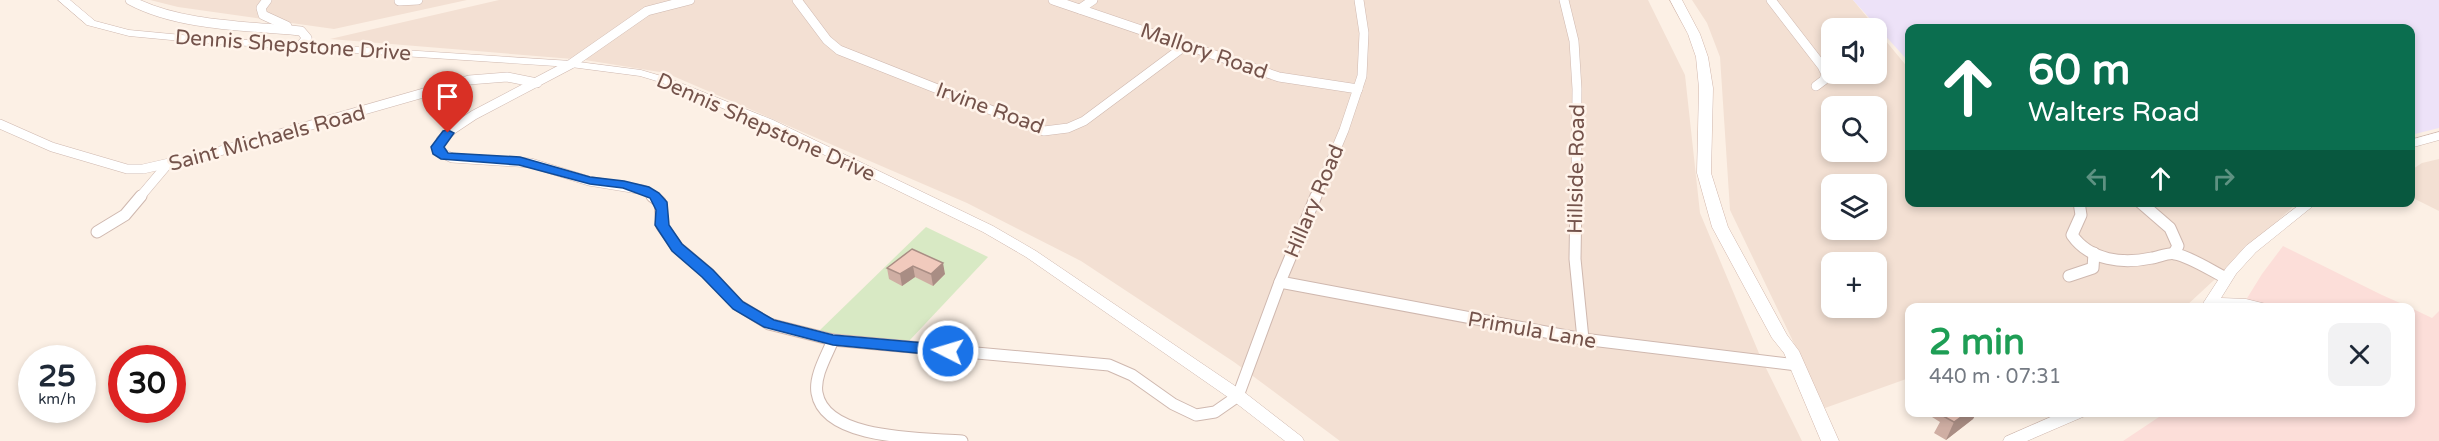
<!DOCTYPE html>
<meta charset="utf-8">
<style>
:root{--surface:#fff;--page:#f2f2f3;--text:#1f2937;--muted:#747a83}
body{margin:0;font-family:"Varela Round",sans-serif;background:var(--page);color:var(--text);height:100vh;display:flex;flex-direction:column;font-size:22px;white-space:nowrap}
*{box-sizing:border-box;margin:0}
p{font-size:20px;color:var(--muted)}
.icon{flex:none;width:33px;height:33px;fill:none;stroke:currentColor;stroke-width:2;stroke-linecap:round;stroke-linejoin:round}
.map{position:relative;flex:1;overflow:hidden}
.details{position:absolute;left:1905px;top:303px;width:510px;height:114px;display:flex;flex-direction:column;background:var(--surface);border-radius:12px;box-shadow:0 3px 9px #0003}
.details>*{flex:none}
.hud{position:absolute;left:1905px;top:24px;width:510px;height:183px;border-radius:12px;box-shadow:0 3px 9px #0003;background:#0b6e4f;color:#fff;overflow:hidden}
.buttons{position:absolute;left:1821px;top:18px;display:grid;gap:12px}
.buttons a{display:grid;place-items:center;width:66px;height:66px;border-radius:12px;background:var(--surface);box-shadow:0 3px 9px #0003;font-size:30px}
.speed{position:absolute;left:18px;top:345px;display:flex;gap:12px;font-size:30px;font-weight:700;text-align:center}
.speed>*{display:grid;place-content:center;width:78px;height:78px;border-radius:50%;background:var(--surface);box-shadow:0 3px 9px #0003;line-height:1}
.speed small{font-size:15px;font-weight:400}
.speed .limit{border:9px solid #d22;background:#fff;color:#111}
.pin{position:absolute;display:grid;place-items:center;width:51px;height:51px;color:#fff;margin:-62px -26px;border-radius:50% 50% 50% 0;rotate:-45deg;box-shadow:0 0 6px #0007}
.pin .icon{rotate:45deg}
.me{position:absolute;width:66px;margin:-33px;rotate:275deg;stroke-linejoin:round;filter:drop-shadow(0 0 4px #0008)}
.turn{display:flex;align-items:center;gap:21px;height:126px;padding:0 24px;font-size:27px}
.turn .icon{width:78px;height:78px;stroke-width:2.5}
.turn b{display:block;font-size:42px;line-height:51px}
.lanes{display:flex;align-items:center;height:57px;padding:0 24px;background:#0003;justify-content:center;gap:30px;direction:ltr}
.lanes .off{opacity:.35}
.round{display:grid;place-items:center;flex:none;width:63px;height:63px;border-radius:12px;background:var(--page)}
.overview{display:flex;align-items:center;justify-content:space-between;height:102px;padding:0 24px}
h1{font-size:36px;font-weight:700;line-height:45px;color:#1e9e55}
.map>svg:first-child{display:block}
</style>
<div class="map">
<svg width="2439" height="441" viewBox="0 0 2439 441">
<rect width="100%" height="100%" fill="#fcf0e5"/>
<g fill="#f3e0d3" fill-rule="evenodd">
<polygon points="150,0 467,0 334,29 178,7"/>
<polygon points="499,0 1648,0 1685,75 1700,213 1761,358 1802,441 1340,441 1234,362 1081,261 967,203 666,73 585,60 330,39"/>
<path d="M1692 0H1853L1876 28H1832V74H1876V29L1909 69 1910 202 2297 203 2185 307 1910 308 1909 378 1825 408 1730 210 1720 57 1707 23ZM1832 106H1876V152H1832ZM1832 184H1876V230H1832ZM1832 262H1876V308H1832Z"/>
<polygon points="2439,159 2439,211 2411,197 2410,171 2422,163"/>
</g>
<g fill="#fcded9">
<polygon points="2283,246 2382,295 2409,307 2241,308 2262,274"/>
<polygon points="2411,308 2432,318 2439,311 2439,441 2123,441 2165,413 2410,412"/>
</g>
<polygon fill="#ede2f8" points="1853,0 2439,0 2439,128 2411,135 2410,28 1910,28 1909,62"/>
<polygon fill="#d8e9c4" points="926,227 988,257 909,341 818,332"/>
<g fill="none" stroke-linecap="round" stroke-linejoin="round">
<g stroke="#cfb8af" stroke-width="10">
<g id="minor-far1">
<path d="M130 0C178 26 247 26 301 31L307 38 300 46"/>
<polyline points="267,0 261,8 263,15 287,26"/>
<polyline points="797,0 827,40 839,50 1044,131 1068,128 1084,121 1186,45"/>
<polyline points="1053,0 1279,77 1358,89"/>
<polyline points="1564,0 1574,41 1577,89 1576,197"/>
<polyline points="1771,0 1822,66 1826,74 1824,80 1816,86"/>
<polyline points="399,1 418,0"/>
<polyline points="1080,9 1093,0"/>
<polyline points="0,124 52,147 127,169 143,169 213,153 469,80 507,77 537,83"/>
<polyline points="140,197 167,165"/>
<polyline points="654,197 644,190 589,181 531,163 452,158 438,151 441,140 453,129 474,115 571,64 647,11 690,0"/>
<polyline points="1316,197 1344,130 1362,76 1364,33 1359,0"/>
</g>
</g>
<g stroke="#cfb8af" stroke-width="13">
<g id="minor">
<polyline points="652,196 660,202 662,226 677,247 708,273 738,305 769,324 833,340 1109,365 1132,375 1173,404 1196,415 1215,412 1238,396 1280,282 1316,196"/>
<polyline points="1576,196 1575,259 1583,339"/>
<path d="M2079 202 2081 215 2072 235C2090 261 2123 264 2152 258 2159 257 2169 252 2175 254 2189 256 2212 271 2226 278"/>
<polyline points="2140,202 2170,228 2178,246 2174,253"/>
<polyline points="97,232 125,215 141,196"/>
<polyline points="2069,276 2093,268 2094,253"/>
<polyline points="1280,282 1583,339 1797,365"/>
<path d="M833 340C827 355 814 376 817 393 825 441 925 438 962 441"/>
</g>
</g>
<g stroke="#cfb8af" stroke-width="1">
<g id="tertiary">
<polygon points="58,0 70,0 95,21 129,30 203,37 571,61 641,70 668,78 773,120 993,226 1036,251 1244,392 1302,437 1304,441 1285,441 1232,400 1026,257 983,232 765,126 660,82 640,76 571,67 203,43 129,36 87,25"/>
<polygon points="2439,132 2439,140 2410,148 2410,140"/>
<polygon points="2303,202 2318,202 2256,252 2236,274 2221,298 2246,299 2270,305 2272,308 2200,308 2226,268 2246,246"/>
<polygon points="2062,412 2087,412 2085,416 2027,441 2003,441 2005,437"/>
</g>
</g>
<g stroke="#d2b7ac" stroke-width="1">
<polygon id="secondary" points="1670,0 1682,0 1700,34 1708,57 1713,88 1711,173 1728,227 1787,335 1799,351 1839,441 1821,441 1784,353 1772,338 1712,227 1697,173 1699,88 1696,57 1688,34"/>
</g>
<use href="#minor-far1" stroke="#fff" stroke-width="9"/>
<use href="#minor" stroke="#fff" stroke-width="11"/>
<use href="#tertiary" fill="#fff" fill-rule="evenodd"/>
<use href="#secondary" fill="#fff" fill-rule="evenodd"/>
</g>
<g fill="#cfaea3">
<polygon points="912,249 945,274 933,286 915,277 902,286 889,279 887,268"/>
<polygon points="1924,412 1977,412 1973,419 1946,440 1934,433 1940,422"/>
</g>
<g fill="#a98d84">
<polygon points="943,263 945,274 933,286 931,274"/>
<polygon points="913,266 915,277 902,286 900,274"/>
<polygon points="1968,412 1977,412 1973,419 1946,440 1954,422"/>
</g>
<g fill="#f1cabd" stroke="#a98d84" stroke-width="1.5">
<polygon points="912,249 943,263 931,274 913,266 900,274 887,268"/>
<polygon points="1946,412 1968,412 1954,422 1943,416"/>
</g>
<polygon fill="#1a73e8" stroke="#114b97" stroke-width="1.5" points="448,130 454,133 444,147 448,153 520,157 590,177 624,181 649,187 659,193 667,202 669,225 682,244 713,270 743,302 774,320 833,335 948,345 953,347 955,351 953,354 948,356 833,345 764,327 733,309 702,277 672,251 655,225 656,210 650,198 623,188 590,184 519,165 441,159 433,154 431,147 443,131"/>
<g text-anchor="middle" stroke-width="5" stroke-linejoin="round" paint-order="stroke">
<g font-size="21" fill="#74534b" stroke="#fff4eb">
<text transform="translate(293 45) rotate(4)" y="7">Dennis Shepstone Drive</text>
<text transform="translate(1204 51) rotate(19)" y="7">Mallory Road</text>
<text transform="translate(990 108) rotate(20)" y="7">Irvine Road</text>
<text transform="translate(766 127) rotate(24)" y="7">Dennis Shepstone Drive</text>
<text transform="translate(267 138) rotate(-15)" y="7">Saint Michaels Road</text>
<text transform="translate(1576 169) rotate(-89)" y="7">Hillside Road</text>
<text transform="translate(1314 201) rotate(-67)" y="7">Hillary Road</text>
<text transform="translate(1532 330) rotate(10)" y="7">Primula Lane</text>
</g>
</g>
</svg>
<div class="buttons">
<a><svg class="icon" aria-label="sound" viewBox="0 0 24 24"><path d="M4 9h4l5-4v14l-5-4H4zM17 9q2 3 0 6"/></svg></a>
<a><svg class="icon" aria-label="search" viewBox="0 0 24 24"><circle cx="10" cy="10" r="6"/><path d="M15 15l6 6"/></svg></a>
<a><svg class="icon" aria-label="layers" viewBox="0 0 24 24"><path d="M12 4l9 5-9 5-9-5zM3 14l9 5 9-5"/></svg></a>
<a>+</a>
</div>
<div class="speed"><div>25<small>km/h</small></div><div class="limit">30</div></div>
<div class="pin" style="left:448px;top:133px;background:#d93025"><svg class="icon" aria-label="arrive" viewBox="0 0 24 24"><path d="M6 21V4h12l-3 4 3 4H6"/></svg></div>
<svg class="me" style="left:948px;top:351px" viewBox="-20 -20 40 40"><circle r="17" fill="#1a73e8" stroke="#fff" stroke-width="3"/><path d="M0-11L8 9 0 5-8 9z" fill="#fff"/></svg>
<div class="hud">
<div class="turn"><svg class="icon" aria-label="ahead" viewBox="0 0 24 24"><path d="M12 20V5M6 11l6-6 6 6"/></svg><div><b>60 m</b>Walters Road</div></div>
<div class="lanes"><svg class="icon off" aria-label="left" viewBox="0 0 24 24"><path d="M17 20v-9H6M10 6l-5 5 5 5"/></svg><svg class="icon" aria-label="ahead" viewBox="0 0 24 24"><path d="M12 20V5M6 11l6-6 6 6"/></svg><svg class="icon off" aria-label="right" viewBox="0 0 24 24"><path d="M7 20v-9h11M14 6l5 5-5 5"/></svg></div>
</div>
<section class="details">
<div class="overview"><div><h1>2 min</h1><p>440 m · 07:31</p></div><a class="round"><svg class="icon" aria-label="close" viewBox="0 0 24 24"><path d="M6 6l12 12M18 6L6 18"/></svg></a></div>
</section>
</div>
